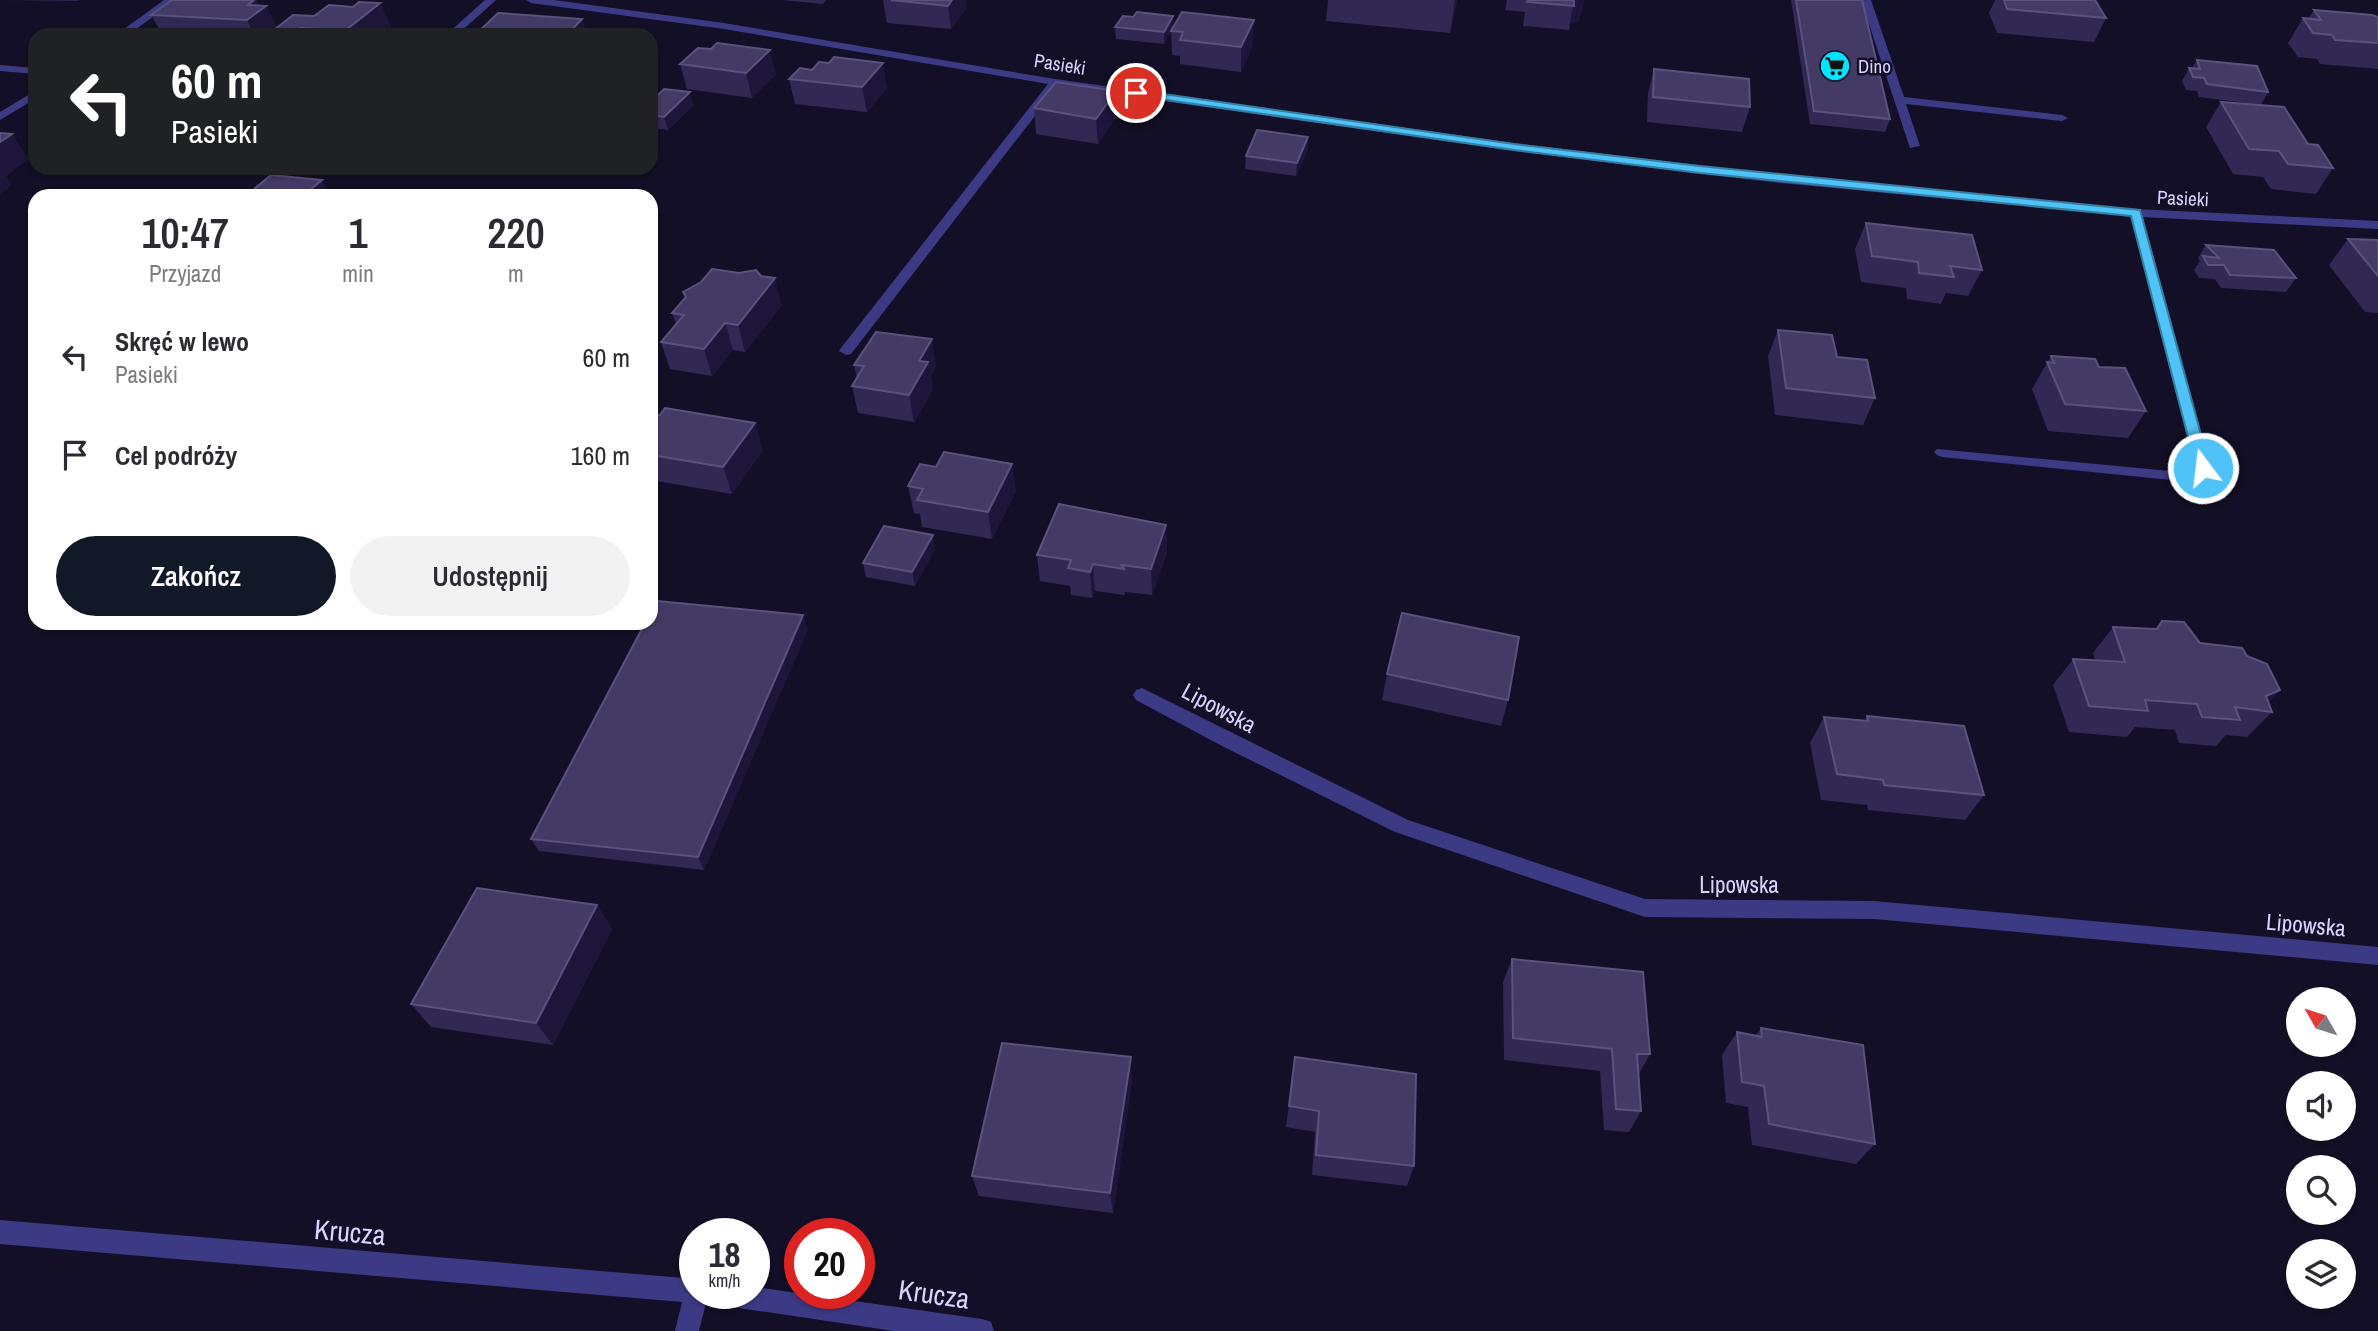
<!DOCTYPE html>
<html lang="pl">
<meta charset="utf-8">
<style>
:root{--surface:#fff;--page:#f2f2f3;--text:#2b2b33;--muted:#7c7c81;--accent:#111827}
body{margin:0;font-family:"Archivo Narrow",sans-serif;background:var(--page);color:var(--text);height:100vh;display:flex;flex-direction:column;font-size:26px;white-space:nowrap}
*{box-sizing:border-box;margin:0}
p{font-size:23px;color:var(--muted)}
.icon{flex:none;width:38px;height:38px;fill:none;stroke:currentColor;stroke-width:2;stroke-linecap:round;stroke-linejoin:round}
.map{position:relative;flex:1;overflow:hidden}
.side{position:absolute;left:28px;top:189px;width:630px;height:441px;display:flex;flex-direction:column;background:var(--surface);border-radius:21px;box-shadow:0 2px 5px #0004}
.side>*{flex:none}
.top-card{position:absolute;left:28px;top:28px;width:630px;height:147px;border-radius:21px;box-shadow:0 2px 5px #0004;background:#202124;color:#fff;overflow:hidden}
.needle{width:46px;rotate:309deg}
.tools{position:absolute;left:2286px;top:987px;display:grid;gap:14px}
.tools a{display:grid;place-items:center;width:70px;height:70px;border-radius:50%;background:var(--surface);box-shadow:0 2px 5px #0004;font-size:35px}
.speed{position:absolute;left:679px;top:1218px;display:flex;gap:14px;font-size:35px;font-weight:700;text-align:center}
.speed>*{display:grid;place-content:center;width:91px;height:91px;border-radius:50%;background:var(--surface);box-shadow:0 2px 5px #0004;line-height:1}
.speed small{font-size:18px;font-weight:400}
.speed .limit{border:10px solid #d22;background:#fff;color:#111}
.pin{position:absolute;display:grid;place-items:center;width:60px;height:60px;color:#fff;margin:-30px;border:4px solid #fff;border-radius:50%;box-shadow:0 2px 7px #0007}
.me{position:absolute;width:77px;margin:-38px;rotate:345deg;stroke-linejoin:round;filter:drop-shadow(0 0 5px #0008)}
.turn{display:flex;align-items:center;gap:24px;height:147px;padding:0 28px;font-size:32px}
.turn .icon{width:91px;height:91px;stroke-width:2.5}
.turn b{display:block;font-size:49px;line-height:60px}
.eta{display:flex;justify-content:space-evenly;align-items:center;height:119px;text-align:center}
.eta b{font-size:42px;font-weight:600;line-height:49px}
.button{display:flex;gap:14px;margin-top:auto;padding:14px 28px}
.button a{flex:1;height:80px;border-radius:42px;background:var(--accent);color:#fff;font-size:28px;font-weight:600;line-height:80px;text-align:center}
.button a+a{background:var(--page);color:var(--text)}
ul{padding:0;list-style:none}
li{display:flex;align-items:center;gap:21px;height:98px;padding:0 28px}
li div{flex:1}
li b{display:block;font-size:26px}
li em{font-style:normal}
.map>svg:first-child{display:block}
</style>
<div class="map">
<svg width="2378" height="1331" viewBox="0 0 2378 1331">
<rect width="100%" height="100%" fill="#130f26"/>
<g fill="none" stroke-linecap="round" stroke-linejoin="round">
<g fill="#3d3a85" fill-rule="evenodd">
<polygon points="164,0 176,0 128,35 116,35"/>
<polygon points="485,0 496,0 457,35 446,35"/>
<polygon points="526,0 554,0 724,23 1055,79 1514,143 1780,175 2136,209 2378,221 2378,229 2143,217 2211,468 2201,483 1942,457 1937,455 1934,452 1937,449 2192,473 2195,468 2131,216 1780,183 1514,151 1058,86 851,354 846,355 839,351 841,348 1048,84 724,29 531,3"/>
<polygon points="1861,0 1871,0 1904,97 2062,115 2068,118 2062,121 1906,104 1920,146 1910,148"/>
<polygon points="0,65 35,68 35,74 0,71"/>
<polygon points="35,91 35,99 0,120 0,112"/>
<polygon points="1142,688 1408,820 1645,899 1874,901 2378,947 2378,965 1874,919 1645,917 1395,832 1222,746 1136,700 1133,695 1136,690"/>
<polygon points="0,1220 695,1279 695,1293 754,1293 754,1287 982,1319 991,1322 994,1331 894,1331 706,1303 699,1331 675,1331 682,1302 0,1244"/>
</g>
</g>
<g fill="#312854">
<polygon points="2,0 80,0 78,1"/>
<polygon points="172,0 256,0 259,5 266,6 277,28 314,16 353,7 380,3 391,27 381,35 276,35 275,32 271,35 163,35 151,15"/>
<polygon points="782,0 826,0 823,4"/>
<polygon points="883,0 965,0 966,8 951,29 887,23"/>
<polygon points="1328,0 1457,0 1450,33 1326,21"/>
<polygon points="1507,0 1584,0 1579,21 1570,23 1569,30 1523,26 1525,12 1505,10"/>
<polygon points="1791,0 1862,0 1890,119 1885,132 1810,124"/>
<polygon points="1995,0 2095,0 2106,18 2094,42 1997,33 1989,13"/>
<polygon points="2314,10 2378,17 2378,69 2320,64 2317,59 2298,57 2288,43 2303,18 2308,19"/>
<polygon points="1173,16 1173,28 1253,44 1241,72 1180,64 1180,56 1172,55 1171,31 1164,44 1116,39 1115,27 1133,17"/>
<polygon points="2197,60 2268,92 2261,105 2199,97 2197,91 2186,90 2182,81 2189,68 2192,68"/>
<polygon points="680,64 776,74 752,98 687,89"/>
<polygon points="1654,69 1750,107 1742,132 1647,122 1648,93"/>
<polygon points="789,79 887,88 867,112 795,104"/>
<polygon points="651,102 693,105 668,130 651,128"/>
<polygon points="2221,102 2308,144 2333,168 2316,194 2271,189 2263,177 2233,174 2206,127"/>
<polygon points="1034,108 1117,115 1098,144 1036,134"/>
<polygon points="1308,150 1296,176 1245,169 1246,156"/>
<polygon points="1866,223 1982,270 1968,296 1946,293 1941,304 1907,299 1906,288 1861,282 1855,249"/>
<polygon points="2348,239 2378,240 2378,313 2365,312 2329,265"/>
<polygon points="2206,245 2296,278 2286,292 2221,288 2215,279 2199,278 2194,270 2200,261 2198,258"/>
<polygon points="683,292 782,305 745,352 733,350 712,376 670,369 661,342 676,324 672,313 685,298"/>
<polygon points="1778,330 1837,357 1875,398 1863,425 1775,415 1768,356"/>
<polygon points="2051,356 2099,367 2146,411 2128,438 2048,431 2032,389"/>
<polygon points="854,365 936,366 931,376 933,389 914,422 858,413 852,386 857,378"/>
<polygon points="651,414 763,450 732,494 651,480"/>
<polygon points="908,486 1016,491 992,539 922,527 920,514 914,513"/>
<polygon points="1166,525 1167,552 1152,595 1125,592 1125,595 1095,591 1092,598 1071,595 1070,586 1040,581 1037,555"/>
<polygon points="935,549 915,586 866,577 863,563"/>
<polygon points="2162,621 2200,643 2247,656 2280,690 2268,703 2272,712 2247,737 2226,735 2216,746 2179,743 2175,730 2135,727 2127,737 2069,732 2053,685 2073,659 2095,660 2093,653 2113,627 2155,629"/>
<polygon points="808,629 704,870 539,851 531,839"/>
<polygon points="1387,674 1508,700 1501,726 1382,700"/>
<polygon points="1867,716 1984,795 1965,820 1868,810 1867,805 1821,800 1810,743 1824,717 1865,720"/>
<polygon points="597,905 612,929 553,1045 431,1027 411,1004"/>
<polygon points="1512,959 1650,1054 1639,1074 1641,1111 1629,1132 1604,1130 1600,1071 1504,1060 1503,982"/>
<polygon points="1761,1028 1875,1144 1856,1164 1752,1145 1748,1107 1726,1103 1722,1055 1737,1032 1755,1036"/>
<polygon points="1295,1057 1414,1166 1407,1186 1312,1175 1315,1132 1286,1127"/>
<polygon points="1132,1079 1113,1213 979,1196 972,1176"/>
</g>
<g fill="#1d163a">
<polygon points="254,0 256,0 261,9 266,6 278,29 274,30 275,32 271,35 254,35 247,20 248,5"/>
<polygon points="952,0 965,0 966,8 951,29 948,6"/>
<polygon points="1455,0 1457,0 1450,33"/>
<polygon points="1574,0 1584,0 1579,21 1570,23"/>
<polygon points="380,3 391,27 381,35 349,35 346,30"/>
<polygon points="1173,16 1173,28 1164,44 1164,32"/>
<polygon points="582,19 588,35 567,35"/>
<polygon points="1254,20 1253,44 1241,72 1241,47"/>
<polygon points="300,28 303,35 295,35 294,32"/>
<polygon points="770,50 776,74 752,98 746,73"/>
<polygon points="883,63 887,88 867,112 862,87"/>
<polygon points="1116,91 1117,115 1098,144 1096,119"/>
<polygon points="690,92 693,105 668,130 664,117"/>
<polygon points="12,134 29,159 6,176 12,185 0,194 0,142"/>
<polygon points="1308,137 1308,150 1296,176 1297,163"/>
<polygon points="322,180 329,193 325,196 303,196"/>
<polygon points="775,278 782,305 745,352 738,325"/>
<polygon points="725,323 733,350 712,376 704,349"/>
<polygon points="932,339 936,366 931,376 933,389 914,422 909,395 919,361"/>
<polygon points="755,423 763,450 732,494 723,467"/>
<polygon points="1012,464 1016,491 992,539 988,512"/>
<polygon points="1166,525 1167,552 1152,595 1151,569"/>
<polygon points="933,535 935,549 915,586 912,572"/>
<polygon points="1093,564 1095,591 1092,598 1090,572"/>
<polygon points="803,615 808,629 704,870 698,857"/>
<polygon points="2280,690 2261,710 2266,696"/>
<polygon points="597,905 612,929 553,1045 536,1023"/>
<polygon points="1131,1057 1132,1079 1113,1213 1110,1193"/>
</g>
<g fill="#433a66" stroke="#5a527e" stroke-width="2">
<polygon points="172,0 254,0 248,5 266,6 247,20 151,15"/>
<polygon points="891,0 952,0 948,6"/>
<polygon points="1528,0 1574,0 1574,6 1527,2"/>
<polygon points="1796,0 1862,0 1890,119 1814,111"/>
<polygon points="2004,0 2095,0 2106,18 2007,9"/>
<polygon points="359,2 380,3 346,30 300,28 294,32 274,30 293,15 314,16 329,5 353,7"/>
<polygon points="2314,10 2372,15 2378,17 2378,43 2335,40 2332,35 2313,33 2303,18 2321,20"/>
<polygon points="1137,12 1173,16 1164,32 1115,27 1123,16 1133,17"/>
<polygon points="1182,12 1254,20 1241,47 1180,40 1183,32 1171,31"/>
<polygon points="498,13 582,19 567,35 475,35"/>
<polygon points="717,43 770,50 746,73 680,64 698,48 711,49"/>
<polygon points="834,57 883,63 862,87 789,79 800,68 812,70 819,62 829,63"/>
<polygon points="2197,60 2257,66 2268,92 2207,84 2204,78 2193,77 2189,68 2200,69"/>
<polygon points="1654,69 1749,79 1750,107 1653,97"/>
<polygon points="1056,82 1116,91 1096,119 1034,108"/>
<polygon points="664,89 690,92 664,117 651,115 651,102"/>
<polygon points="2221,102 2284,107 2308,144 2318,145 2333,168 2288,164 2279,151 2249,149"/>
<polygon points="1257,130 1308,137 1297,163 1246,156"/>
<polygon points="0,133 12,134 0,142"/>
<polygon points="271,175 322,180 303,196 227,196 230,194 247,195"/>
<polygon points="1866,223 1972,235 1982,270 1950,266 1954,277 1919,273 1918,262 1872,256"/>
<polygon points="2348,239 2378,240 2378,276"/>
<polygon points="2206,245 2274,250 2296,278 2230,275 2224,265 2208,265 2203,256 2219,258"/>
<polygon points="712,269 739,273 756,270 761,276 775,278 738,325 725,323 704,349 661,342 684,315 672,313 686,297 683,292 701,282"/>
<polygon points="1778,330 1832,335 1837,357 1867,360 1875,398 1786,388"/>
<polygon points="876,332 932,339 919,361 928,362 909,395 852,386 864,366 854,365"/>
<polygon points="2051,356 2095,359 2099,367 2125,368 2146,411 2065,404 2047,362 2054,363"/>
<polygon points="665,408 755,423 723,467 651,455 651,414 660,415"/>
<polygon points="944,452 1012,464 988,512 917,500 923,489 908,486 920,464 936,467"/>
<polygon points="1059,504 1166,525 1151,569 1122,565 1124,569 1093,564 1090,572 1068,568 1071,560 1037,555"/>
<polygon points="884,526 933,535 912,572 863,563"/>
<polygon points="657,601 803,615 698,857 531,839 645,623 651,623 651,612"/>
<polygon points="1402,613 1519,637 1508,700 1387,674"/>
<polygon points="2162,621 2184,622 2200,643 2242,648 2247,656 2267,664 2280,690 2266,696 2272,712 2235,707 2240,720 2202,717 2197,704 2145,700 2148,711 2089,706 2073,659 2125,662 2113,627 2157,629"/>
<polygon points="1867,716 1964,726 1984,795 1884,785 1883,780 1837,774 1824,717 1868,721"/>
<polygon points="477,888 597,905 536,1023 411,1004"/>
<polygon points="1512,959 1643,972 1650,1054 1637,1054 1641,1111 1616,1109 1612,1049 1513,1038"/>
<polygon points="1761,1028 1863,1045 1875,1144 1769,1124 1764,1086 1742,1082 1737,1032 1762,1037"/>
<polygon points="1002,1043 1131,1057 1110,1193 972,1176"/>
<polygon points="1295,1057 1416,1074 1414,1166 1316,1155 1319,1111 1289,1106"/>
</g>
<polygon fill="#4fc3f7" stroke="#337fa1" stroke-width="2" points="1136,90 1514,144 1700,166 2140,210 2210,468 2203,473 2196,468 2131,216 1700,173 1514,150 1132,95"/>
<defs>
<g id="supermarket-disc" transform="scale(1.575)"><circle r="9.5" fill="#00e5ff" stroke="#130f26"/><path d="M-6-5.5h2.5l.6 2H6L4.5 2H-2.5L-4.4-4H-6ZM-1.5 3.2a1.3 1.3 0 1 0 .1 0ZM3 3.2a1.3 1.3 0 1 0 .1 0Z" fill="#111"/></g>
</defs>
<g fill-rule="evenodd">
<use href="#supermarket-disc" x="1835" y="66"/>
</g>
<g text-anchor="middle" stroke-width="5" stroke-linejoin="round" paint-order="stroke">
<g font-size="19" fill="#d9d4ff" stroke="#130f26">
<text transform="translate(1060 64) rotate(9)" y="7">Pasieki</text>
<text transform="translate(2183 198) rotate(3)" y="7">Pasieki</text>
</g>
<g font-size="19" fill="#d9d4ff" stroke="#130f26" text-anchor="start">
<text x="1858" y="73">Dino</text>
</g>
<g font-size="23" fill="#d9d4ff" stroke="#130f26">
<text transform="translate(1219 708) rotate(28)" y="8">Lipowska</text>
<text x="1739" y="893">Lipowska</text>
<text transform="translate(2306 925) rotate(5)" y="8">Lipowska</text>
</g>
<g font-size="28" fill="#d9d4ff" stroke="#130f26">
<text transform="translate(350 1232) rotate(5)" y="10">Krucza</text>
<text transform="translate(934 1294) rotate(8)" y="10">Krucza</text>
</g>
</g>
</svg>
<div class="tools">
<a><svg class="needle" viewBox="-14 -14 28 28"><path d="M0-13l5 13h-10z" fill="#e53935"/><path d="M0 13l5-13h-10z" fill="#7c7c81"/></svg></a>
<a><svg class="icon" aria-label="sound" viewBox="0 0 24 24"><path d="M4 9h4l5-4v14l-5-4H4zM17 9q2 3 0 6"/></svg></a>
<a><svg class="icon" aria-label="search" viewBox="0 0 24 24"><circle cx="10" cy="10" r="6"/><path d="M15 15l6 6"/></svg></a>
<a><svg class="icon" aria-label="layers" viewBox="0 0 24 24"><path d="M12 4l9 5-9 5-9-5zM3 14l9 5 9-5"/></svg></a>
</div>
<div class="speed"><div>18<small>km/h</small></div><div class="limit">20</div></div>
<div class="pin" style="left:1136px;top:93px;background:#d93025"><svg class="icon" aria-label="arrive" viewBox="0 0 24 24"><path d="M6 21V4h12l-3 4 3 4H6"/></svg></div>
<svg class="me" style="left:2203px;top:468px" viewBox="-20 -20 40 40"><circle r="17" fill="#4fc3f7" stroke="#fff" stroke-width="3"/><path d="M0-11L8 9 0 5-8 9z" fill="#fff"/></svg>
<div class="top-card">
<div class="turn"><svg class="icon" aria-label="left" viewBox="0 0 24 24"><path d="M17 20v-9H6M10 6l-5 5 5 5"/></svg><div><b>60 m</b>Pasieki</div></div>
</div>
<section class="side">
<div class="eta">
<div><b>10:47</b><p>Przyjazd</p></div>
<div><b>1</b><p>min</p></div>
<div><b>220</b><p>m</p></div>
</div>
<ul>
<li><svg class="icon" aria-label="left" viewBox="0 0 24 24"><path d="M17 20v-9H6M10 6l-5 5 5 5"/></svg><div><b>Skręć w lewo</b><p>Pasieki</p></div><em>60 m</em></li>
<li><svg class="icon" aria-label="arrive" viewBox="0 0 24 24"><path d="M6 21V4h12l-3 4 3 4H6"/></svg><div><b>Cel podróży</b></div><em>160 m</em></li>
</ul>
<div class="button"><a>Zakończ</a><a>Udostępnij</a></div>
</section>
</div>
